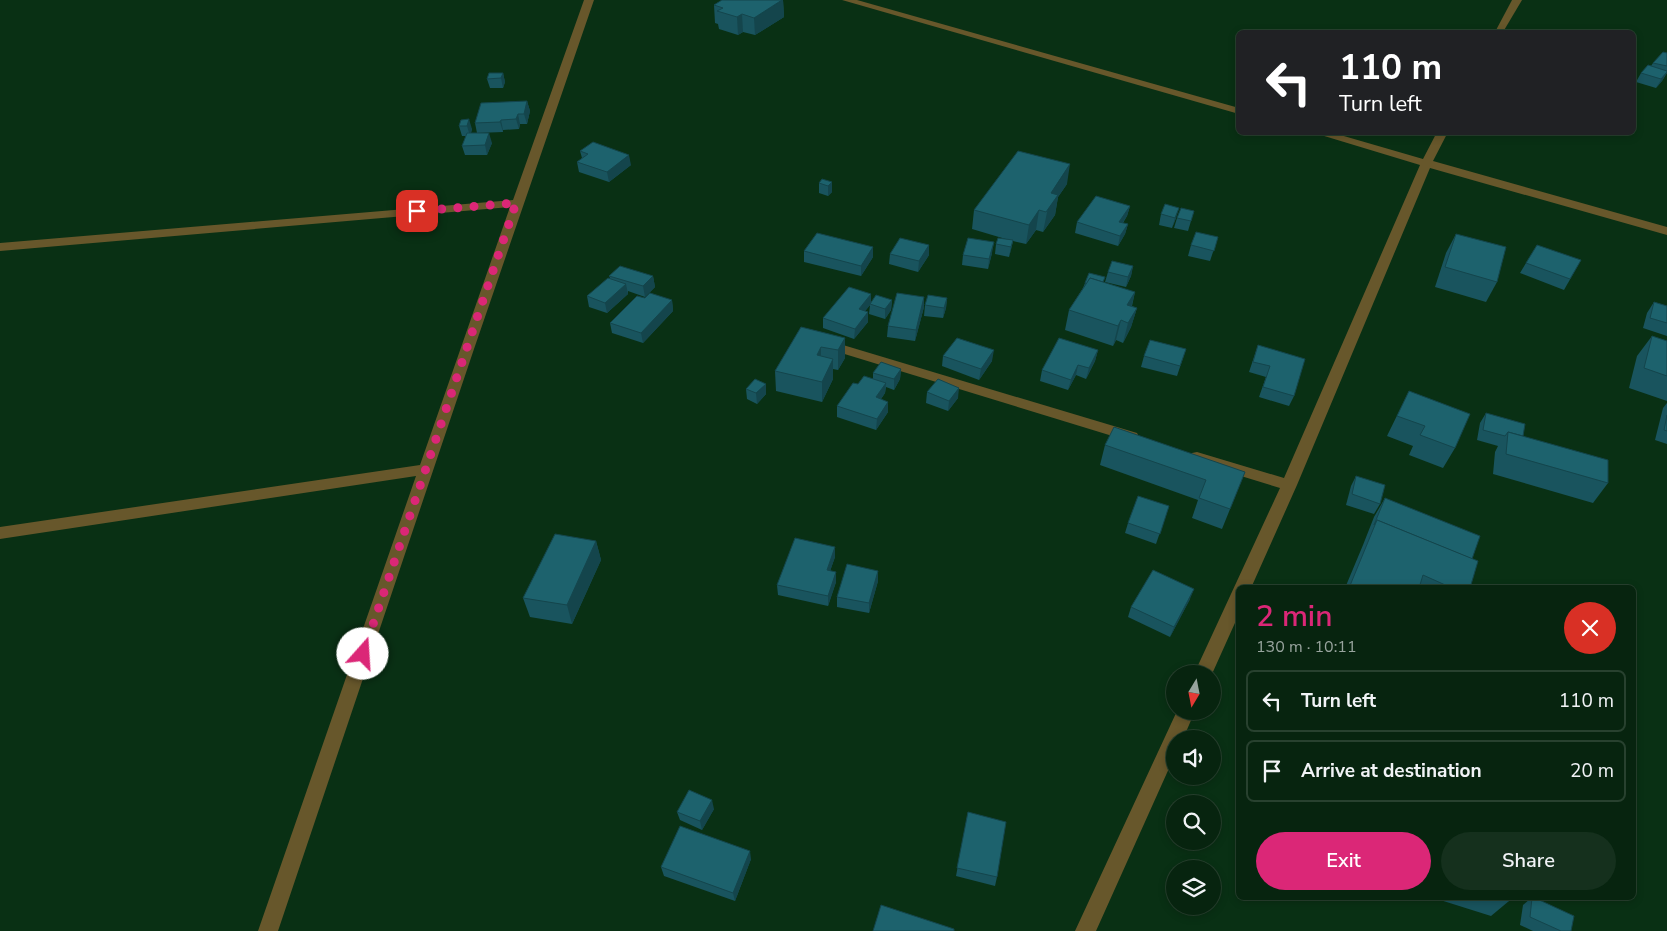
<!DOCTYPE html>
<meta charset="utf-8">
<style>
:root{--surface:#07240f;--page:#15301d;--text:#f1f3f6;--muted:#98a49e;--line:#28412f;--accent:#db2777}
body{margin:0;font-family:"Nunito Sans",sans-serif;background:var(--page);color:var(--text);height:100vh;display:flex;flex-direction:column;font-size:19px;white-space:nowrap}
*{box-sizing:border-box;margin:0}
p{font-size:16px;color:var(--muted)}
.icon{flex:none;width:28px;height:28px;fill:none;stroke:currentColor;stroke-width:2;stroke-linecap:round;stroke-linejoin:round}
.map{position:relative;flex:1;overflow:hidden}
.drawer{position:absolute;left:1236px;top:585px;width:400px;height:315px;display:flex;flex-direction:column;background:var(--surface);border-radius:8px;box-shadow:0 2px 8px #0003,0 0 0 1px var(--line)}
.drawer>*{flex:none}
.hud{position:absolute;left:1236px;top:30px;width:400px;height:105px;border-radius:8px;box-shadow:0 2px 8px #0003,0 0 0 1px var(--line);background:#202124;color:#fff;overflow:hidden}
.needle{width:32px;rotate:190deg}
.fabs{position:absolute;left:1166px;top:665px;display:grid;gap:10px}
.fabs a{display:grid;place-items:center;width:55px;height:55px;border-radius:50%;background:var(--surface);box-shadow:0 2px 8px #0003,0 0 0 1px var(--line);font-size:25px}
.pin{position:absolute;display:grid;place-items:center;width:42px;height:42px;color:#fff;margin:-21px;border-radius:10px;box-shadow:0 2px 8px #0006}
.me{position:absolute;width:55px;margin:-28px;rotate:19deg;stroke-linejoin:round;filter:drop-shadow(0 0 4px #0008)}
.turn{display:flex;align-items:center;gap:18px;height:105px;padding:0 20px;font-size:22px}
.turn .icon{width:65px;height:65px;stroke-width:2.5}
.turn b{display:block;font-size:35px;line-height:42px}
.round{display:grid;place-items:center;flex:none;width:52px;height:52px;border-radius:26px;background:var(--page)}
.head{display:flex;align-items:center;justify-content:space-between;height:85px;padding:0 20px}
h1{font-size:30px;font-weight:600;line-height:38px;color:var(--accent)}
.primary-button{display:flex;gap:10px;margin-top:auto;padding:10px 20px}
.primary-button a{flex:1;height:58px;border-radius:30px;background:var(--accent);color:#fff;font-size:20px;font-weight:600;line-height:58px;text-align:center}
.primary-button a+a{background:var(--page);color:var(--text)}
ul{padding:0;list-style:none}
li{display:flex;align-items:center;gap:15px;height:62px;margin:0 10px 8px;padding:0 10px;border:2px solid var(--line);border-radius:8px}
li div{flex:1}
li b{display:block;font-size:19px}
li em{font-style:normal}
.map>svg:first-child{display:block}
</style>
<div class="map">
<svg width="1667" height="931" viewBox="0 0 1667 931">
<rect width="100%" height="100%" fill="#093014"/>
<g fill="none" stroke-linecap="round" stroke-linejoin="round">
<g fill="#67572b" fill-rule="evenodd">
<polygon points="584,0 594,0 474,349 278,931 258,931 416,476 0,539 0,527 420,465 510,207 0,251 0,243 513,200"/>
<polygon points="842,0 857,0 1239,108 1239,114"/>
<polygon points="1512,0 1522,0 1503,32 1495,32"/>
<polygon points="1311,132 1330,132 1423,159 1437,132 1448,132 1433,161 1667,227 1667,235 1430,168 1297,485 1251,588 1239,588 1239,614 1212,674 1194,674 1280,488 1192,461 1190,457 1192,453 1197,452 1284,478 1420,165"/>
<polygon points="843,345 1137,433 1139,437 1137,441 1132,442 838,352 836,349 838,346"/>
<polygon points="1177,711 1195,711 1183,739 1175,739 1175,755 1096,931 1075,931"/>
</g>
</g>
<g fill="#19545e">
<polygon points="722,0 783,0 784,17 755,35 743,32 738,35 719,29 718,24 715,23 714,5"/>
<polygon points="1667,53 1667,73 1662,81 1656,88 1636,82 1641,73 1651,66 1653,63"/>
<polygon points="503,73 505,82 503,88 490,88 487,79"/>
<polygon points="527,101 530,111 527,124 520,124 519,129 503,130 503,132 477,133 475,123"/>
<polygon points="461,120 472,129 471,133 492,143 487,155 465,155 462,146 466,136 462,136 459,126"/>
<polygon points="580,151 631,165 609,182 579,172 577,162 582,158"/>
<polygon points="832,182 832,192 828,196 819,193 819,183"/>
<polygon points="1067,184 1058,197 1055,215 1043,232 1036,230 1026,244 1013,241 1009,257 995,254 996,244 1009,240 972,229 974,210"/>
<polygon points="1130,206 1127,216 1123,223 1128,224 1125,234 1118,246 1075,233 1077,222"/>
<polygon points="1194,211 1188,231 1174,228 1177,218"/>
<polygon points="1161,214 1176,218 1172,228 1159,225"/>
<polygon points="1456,234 1497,282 1486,302 1435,287 1446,253"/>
<polygon points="1218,237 1210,261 1188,256 1191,245"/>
<polygon points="929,245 929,255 918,272 889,264 890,254"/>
<polygon points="804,251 873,257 861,276 804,262"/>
<polygon points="992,253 988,269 962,265 963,255"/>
<polygon points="1581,260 1564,290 1520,273 1526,263"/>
<polygon points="1133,266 1131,276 1126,287 1105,282 1108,272"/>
<polygon points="609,276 653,276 655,287 645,297 628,291 628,294 607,313 589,307 587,296 610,278"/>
<polygon points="1085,283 1104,283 1135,292 1132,306 1137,308 1131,327 1123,343 1116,340 1113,346 1065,330 1069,310 1083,288"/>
<polygon points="871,294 871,303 892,300 891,310 885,319 869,314 870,305 865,311 868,322 854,339 823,328 823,318"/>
<polygon points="924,297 924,307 915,341 887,337 888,326"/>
<polygon points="947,298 946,308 943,318 924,316 925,305"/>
<polygon points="672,300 673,311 643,343 612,333 610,323"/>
<polygon points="1654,302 1667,306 1667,336 1643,328 1647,313"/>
<polygon points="801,327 845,338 845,358 838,370 833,369 833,379 822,402 776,391 775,371"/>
<polygon points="1652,336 1667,341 1667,401 1629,388 1637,356"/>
<polygon points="1258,345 1294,396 1289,406 1259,397 1266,377 1249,372"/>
<polygon points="1186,349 1177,376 1141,367 1144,356"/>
<polygon points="1098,350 1095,361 1086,379 1076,375 1068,390 1040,381 1042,370"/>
<polygon points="943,356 992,361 979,380 942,366"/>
<polygon points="901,369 900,379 894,390 886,387 885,393 881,399 888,412 876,430 837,417 837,406 873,379 873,373"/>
<polygon points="766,384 766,394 757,404 747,399 746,389"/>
<polygon points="1409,391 1455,448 1443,468 1409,455 1413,446 1387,436"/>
<polygon points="927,392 958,398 948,411 926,403"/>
<polygon points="1667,403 1667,444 1655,440 1663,408"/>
<polygon points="1486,413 1523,436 1608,483 1593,503 1493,474 1495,452 1498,446 1477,440 1480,423"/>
<polygon points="1105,445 1245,472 1222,529 1192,518 1198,500 1100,465"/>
<polygon points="1356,476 1380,504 1374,514 1346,505 1351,486"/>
<polygon points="1385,498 1472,559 1470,588 1345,588 1363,545 1374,517"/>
<polygon points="1169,506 1156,544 1125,533 1128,523"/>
<polygon points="596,541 601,560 572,624 530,617 523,598"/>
<polygon points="835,547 835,557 830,571 836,582 828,606 778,595 777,585"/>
<polygon points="878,571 878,581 869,613 837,607 837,597"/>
<polygon points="1190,599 1170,637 1128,617 1131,607"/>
<polygon points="714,809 702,830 680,820 677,812"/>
<polygon points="968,812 997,877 995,886 956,876"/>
<polygon points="751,859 735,901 664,876 661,867"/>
<polygon points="1437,898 1509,898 1509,901 1491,916 1437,899"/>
<polygon points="1531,898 1535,898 1571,931 1533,931 1520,925 1523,905"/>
</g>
<g fill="#14454c">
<polygon points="782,0 783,0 784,17 755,35 754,18"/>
<polygon points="742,14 743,32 738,35 737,17"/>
<polygon points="1667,70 1667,72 1662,81 1656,88"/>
<polygon points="503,73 505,82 503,88 501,78"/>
<polygon points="527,101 530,111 527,124 524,114"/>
<polygon points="518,114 520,124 519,129 516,119"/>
<polygon points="469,119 472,129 470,136 467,126"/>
<polygon points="501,120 503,130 503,132 500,122"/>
<polygon points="489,133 492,143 487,155 485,145"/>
<polygon points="629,155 631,165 609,182 607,172"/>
<polygon points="1070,164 1067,184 1058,197 1055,215 1043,232 1051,193"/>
<polygon points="832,182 832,192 828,196 828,186"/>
<polygon points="1130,206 1127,216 1116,232 1119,222"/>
<polygon points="1179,208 1176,218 1172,228 1175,218"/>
<polygon points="1039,210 1036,230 1026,244 1029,225"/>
<polygon points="1128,224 1125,234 1118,246 1120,236"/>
<polygon points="1013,240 1011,250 1009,257 1011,247"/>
<polygon points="994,242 992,253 988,269 989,259"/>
<polygon points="929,245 929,255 918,272 919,261"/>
<polygon points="873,247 873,257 861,276 861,266"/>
<polygon points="1133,266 1131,276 1126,287 1128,277"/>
<polygon points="653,276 655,287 645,297 643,286"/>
<polygon points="626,284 628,294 607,313 605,303"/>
<polygon points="1135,292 1130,312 1127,305"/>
<polygon points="871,294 871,304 870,304 870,305 859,319 859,309"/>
<polygon points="924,297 924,307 915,341 916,330"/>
<polygon points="947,298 946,308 943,318 944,308"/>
<polygon points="672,300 673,311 643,343 641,333"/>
<polygon points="892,300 891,310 885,319 885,309"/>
<polygon points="1137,308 1131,327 1123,343 1128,323"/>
<polygon points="868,312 868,322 854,339 855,329"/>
<polygon points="1121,320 1116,340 1113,346 1118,326"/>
<polygon points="845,338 845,358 838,370 838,350"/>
<polygon points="821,347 821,367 817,355"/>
<polygon points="994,350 992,361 979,380 981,369"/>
<polygon points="1098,350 1095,361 1086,379 1089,368"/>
<polygon points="833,359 833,379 822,402 822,382"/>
<polygon points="1078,365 1076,375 1068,390 1071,380"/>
<polygon points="901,369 900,379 894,390 894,379"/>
<polygon points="886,383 885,393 875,408 876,397"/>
<polygon points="766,384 766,394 757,404 756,393"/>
<polygon points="959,388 958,398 948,411 949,401"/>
<polygon points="888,402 888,412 876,430 877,419"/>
<polygon points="596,541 601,560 572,624 567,605"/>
<polygon points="835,547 835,557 827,580 827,570"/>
<polygon points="878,571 878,581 869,613 869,603"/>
<polygon points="836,572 836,582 828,606 828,596"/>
<polygon points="1194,589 1190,599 1170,637 1174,627"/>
<polygon points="712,800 714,809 702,830 700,821"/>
<polygon points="750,851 751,859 735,901 733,893"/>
</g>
<g fill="#1d626d" stroke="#14454c">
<polygon points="722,0 782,0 754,18 742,14 737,17 717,11 723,8 714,5"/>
<polygon points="1663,52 1667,53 1667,66 1653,63"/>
<polygon points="1648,65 1667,71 1667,72 1661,79 1641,73"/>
<polygon points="489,73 503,73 501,78 487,79"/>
<polygon points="527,101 524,114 518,114 516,119 501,120 500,122 475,123 481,103"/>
<polygon points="469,119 467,126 459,126 461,120"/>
<polygon points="467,133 489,133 485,145 462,146"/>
<polygon points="593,142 629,155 607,172 577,162 588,154 580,151"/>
<polygon points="1018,151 1070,164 1051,193 1058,195 1046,212 1039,210 1029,225 974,210"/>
<polygon points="822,179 832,182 828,186 819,183"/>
<polygon points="1096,196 1130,206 1119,222 1128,224 1120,236 1077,222"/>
<polygon points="1165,204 1179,208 1175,218 1161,214"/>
<polygon points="1181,208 1194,211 1191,221 1177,218"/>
<polygon points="1196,232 1218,237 1214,251 1191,245"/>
<polygon points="817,233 873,247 861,266 804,251"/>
<polygon points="1456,234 1506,247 1497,282 1445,267"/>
<polygon points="900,238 929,245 919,261 890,254"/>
<polygon points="968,238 994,242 989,259 963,255"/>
<polygon points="998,238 1013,240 1011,247 996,244"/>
<polygon points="1537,245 1581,260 1570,279 1526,263"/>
<polygon points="1112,261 1133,266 1128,277 1108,272"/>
<polygon points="620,266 653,276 643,286 609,276"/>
<polygon points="1089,273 1105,277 1103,282 1090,278 1087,284 1085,283"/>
<polygon points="608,278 626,284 605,303 587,296"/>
<polygon points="1090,278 1135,292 1127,305 1137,308 1128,323 1121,320 1118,326 1069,310"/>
<polygon points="849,287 871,294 859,309 868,312 855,329 823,318"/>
<polygon points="650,293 672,300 641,333 610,323 637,296 645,298"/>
<polygon points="897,293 924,297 916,330 888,326"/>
<polygon points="876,295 892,300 885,309 870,304"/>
<polygon points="928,295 947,298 944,308 925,305"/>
<polygon points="1654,302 1667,306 1667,323 1650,318"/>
<polygon points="801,327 845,338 838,350 821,347 817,355 833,359 822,382 775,371"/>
<polygon points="1652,336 1667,341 1667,376 1644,368"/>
<polygon points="957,338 994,350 981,369 943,356"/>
<polygon points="1059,338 1098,350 1089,368 1078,365 1071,380 1042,370"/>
<polygon points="1150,340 1186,349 1180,366 1144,356"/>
<polygon points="1258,345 1305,359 1294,396 1263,387 1270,366 1253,362"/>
<polygon points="881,362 901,369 894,379 873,373"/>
<polygon points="864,376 886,383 876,397 888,402 877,419 837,406 853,383 858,384"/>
<polygon points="755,379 766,384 756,393 746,389"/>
<polygon points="938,379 959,388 949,401 927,392"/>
<polygon points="1409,391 1470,414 1455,448 1420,435 1425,426 1397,416"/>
<polygon points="1486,413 1525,424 1523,436 1508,432 1505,436 1483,430"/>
<polygon points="1667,415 1667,431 1664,430"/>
<polygon points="1114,427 1245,472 1230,509 1199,498 1206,480 1105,445"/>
<polygon points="1508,432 1608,460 1608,483 1506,454"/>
<polygon points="1356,476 1385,485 1380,504 1352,494"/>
<polygon points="1138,496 1169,506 1160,534 1128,523"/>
<polygon points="1385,498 1480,536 1472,559 1377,520 1374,525"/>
<polygon points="1377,520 1478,561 1470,588 1452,588 1423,575 1419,588 1349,588"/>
<polygon points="555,534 596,541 567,605 523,598"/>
<polygon points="795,538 835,547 827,570 836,572 828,596 777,585"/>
<polygon points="847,564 878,571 869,603 837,597"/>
<polygon points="1153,570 1194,589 1174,627 1131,607"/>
<polygon points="689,790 712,800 700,821 677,812"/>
<polygon points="968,812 1006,822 997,877 957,868"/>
<polygon points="680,826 750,851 733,893 661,867"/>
<polygon points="1499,898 1509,898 1509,901"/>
<polygon points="1532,898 1535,898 1574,916 1571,931 1561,931 1530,917"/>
<polygon points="881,905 954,929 954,931 873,931"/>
</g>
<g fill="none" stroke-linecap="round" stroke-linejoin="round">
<polyline stroke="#db2777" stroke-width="9" stroke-dasharray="0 16.2" points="363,654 516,203 417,211"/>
</g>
</svg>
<div class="fabs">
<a><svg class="needle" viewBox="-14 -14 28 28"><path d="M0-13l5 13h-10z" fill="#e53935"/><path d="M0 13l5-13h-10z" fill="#98a49e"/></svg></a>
<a><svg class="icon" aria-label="sound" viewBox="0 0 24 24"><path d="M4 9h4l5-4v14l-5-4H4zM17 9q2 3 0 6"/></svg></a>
<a><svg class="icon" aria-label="search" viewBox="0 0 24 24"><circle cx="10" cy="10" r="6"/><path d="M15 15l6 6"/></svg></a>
<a><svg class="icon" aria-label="layers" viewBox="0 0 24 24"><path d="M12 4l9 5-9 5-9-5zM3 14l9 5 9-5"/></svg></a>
</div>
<div class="pin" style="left:417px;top:211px;background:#d93025"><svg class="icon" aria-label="arrive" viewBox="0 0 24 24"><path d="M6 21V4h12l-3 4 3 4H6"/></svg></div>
<svg class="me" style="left:363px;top:654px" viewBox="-20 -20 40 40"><circle r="19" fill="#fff"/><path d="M0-13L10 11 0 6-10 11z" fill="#db2777"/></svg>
<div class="hud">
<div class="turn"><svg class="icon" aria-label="left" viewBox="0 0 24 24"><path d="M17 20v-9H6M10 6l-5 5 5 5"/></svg><div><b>110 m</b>Turn left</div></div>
</div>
<section class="drawer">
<div class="head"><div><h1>2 min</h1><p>130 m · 10:11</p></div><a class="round" style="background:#d93025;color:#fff"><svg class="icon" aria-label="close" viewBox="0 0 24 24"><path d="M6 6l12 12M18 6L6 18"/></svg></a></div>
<ul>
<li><svg class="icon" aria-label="left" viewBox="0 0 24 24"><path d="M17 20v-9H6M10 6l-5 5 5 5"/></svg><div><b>Turn left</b></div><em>110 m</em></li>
<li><svg class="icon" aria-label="arrive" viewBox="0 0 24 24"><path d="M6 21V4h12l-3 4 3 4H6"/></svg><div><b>Arrive at destination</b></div><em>20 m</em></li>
</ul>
<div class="primary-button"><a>Exit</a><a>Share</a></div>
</section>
</div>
